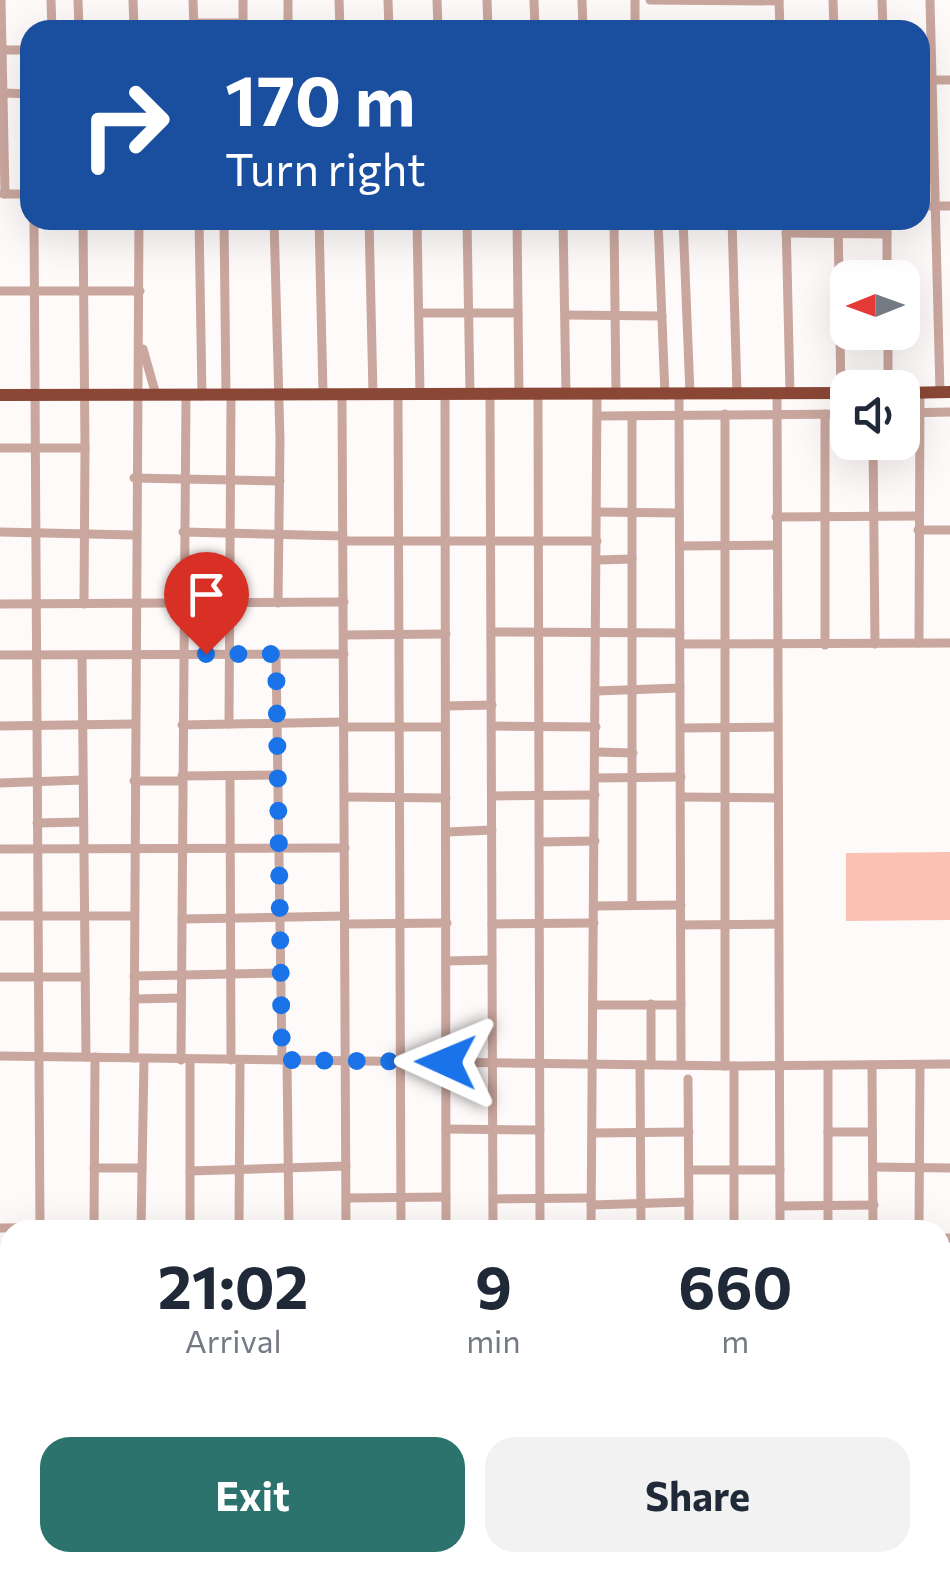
<!DOCTYPE html>
<style>
:root{--surface:#fff;--page:#f2f2f3;--text:#1f2937;--muted:#747a83;--accent:#2b736c}
body{margin:0;font-family:Commissioner,sans-serif;background:var(--page);color:var(--text);height:100vh;display:flex;flex-direction:column;font-size:38px;white-space:nowrap}
*{box-sizing:border-box;margin:0}
p{font-size:32px;color:var(--muted)}
.icon{flex:none;width:55px;height:55px;fill:none;stroke:currentColor;stroke-width:2;stroke-linecap:round;stroke-linejoin:round}
.map{position:relative;flex:1;overflow:hidden}
.panel{position:absolute;left:0px;top:1220px;width:950px;height:352px;display:flex;flex-direction:column;background:var(--surface);border-radius:30px 30px 0 0;box-shadow:0 10px 40px #0002}
.panel>*{flex:none}
.top-card{position:absolute;left:20px;top:20px;width:910px;height:210px;border-radius:30px;box-shadow:0 10px 40px #0002;background:#1a4fa0;color:#fff;overflow:hidden}
.needle{width:65px;rotate:269deg}
.controls{position:absolute;left:830px;top:260px;display:grid;gap:20px}
.controls a{display:grid;place-items:center;width:90px;height:90px;border-radius:20px;background:var(--surface);box-shadow:0 10px 40px #0002;font-size:50px}
.pin{position:absolute;display:grid;place-items:center;width:85px;height:85px;color:#fff;margin:-102px -42px;border-radius:50% 50% 50% 0;rotate:-45deg;box-shadow:0 0 10px #0007}
.pin .icon{rotate:45deg}
.me{position:absolute;width:110px;margin:-55px;rotate:271deg;stroke-linejoin:round;filter:drop-shadow(0 0 8px #0008)}
.turn{display:flex;align-items:center;gap:35px;height:210px;padding:0 40px;font-size:45px}
.turn .icon{width:130px;height:130px;stroke-width:2.5}
.turn b{display:block;font-size:70px;line-height:85px}
.eta{display:flex;justify-content:space-evenly;align-items:center;height:170px;text-align:center}
.eta b{font-size:60px;font-weight:700;line-height:70px}
.action{display:flex;gap:20px;margin-top:auto;padding:20px 40px}
.action a{flex:1;height:115px;border-radius:30px;background:var(--accent);color:#fff;font-size:40px;font-weight:700;line-height:115px;text-align:center}
.action a+a{background:var(--page);color:var(--text)}
.map>svg:first-child{display:block}
</style>
<div class="map">
<svg width="950" height="1571" viewBox="0 0 950 1571">
<rect width="100%" height="100%" fill="#fefaf9"/>
<polygon fill="#fac2b3" points="950,852 950,920 846,921 846,853"/>
<g fill="none" stroke-linecap="round" stroke-linejoin="round">
<g stroke="#caa79e" stroke-width="9">
<polyline points="1,0 5,194"/>
<polyline points="51,0 52,30"/>
<polyline points="78,0 79,30"/>
<polyline points="133,0 134,30"/>
<polyline points="193,0 194,30"/>
<polyline points="243,0 243,30"/>
<polyline points="288,0 288,30"/>
<polyline points="339,0 340,30"/>
<polyline points="388,0 389,30"/>
<polyline points="437,0 438,30"/>
<polyline points="487,0 488,30"/>
<polyline points="534,0 535,30"/>
<polyline points="582,0 583,30"/>
<polyline points="635,0 635,30"/>
<polyline points="650,0 779,1"/>
<polyline points="779,0 780,30"/>
<polyline points="833,0 834,30"/>
<polyline points="882,0 883,30"/>
<polyline points="930,0 940,392"/>
<polyline points="194,23 243,23"/>
<polyline points="438,28 488,28"/>
<polyline points="340,29 388,28"/>
<polyline points="0,50 30,50"/>
<polyline points="920,80 950,80"/>
<polyline points="3,93 30,94"/>
<polyline points="3,194 30,194"/>
<polyline points="920,206 950,206"/>
<polyline points="34,220 40,1230"/>
<polyline points="83,220 85,448"/>
<polyline points="199,220 202,396"/>
<polyline points="224,220 226,395"/>
<polyline points="274,220 280,440 278,603"/>
<polyline points="319,220 323,393"/>
<polyline points="369,220 373,394"/>
<polyline points="417,220 420,394"/>
<polyline points="467,220 470,394"/>
<polyline points="517,220 519,394"/>
<polyline points="563,220 566,394"/>
<polyline points="614,220 616,395"/>
<polyline points="658,220 665,395"/>
<polyline points="683,220 690,394"/>
<polyline points="732,220 737,393"/>
<polyline points="786,220 790,393"/>
<polyline points="838,220 841,393"/>
<polyline points="887,220 887,278"/>
<polyline points="786,233 887,234"/>
<polyline points="0,291 140,291"/>
<polyline points="419,313 518,313"/>
<polyline points="565,315 662,316"/>
<polyline points="888,332 888,388"/>
<polyline points="143,349 156,395"/>
<polyline points="777,393 780,1230"/>
<polyline points="342,394 346,1230"/>
<polyline points="398,394 401,1230"/>
<polyline points="445,394 446,1230"/>
<polyline points="490,394 493,1230"/>
<polyline points="538,394 540,1230"/>
<polyline points="679,395 681,1065"/>
<polyline points="902,413 950,412"/>
<polyline points="825,414 825,645"/>
<polyline points="598,416 848,414"/>
<polyline points="873,442 875,644"/>
<polyline points="0,448 85,448 84,604"/>
<polyline points="134,478 280,481"/>
<polyline points="597,512 679,513"/>
<polyline points="776,517 918,516"/>
<polyline points="918,530 950,530"/>
<polyline points="0,532 134,535"/>
<polyline points="183,532 343,536"/>
<polyline points="343,541 597,541"/>
<polyline points="680,546 777,545"/>
<polyline points="597,560 632,559"/>
<polyline points="0,604 344,602"/>
<polyline points="491,632 680,633"/>
<polyline points="344,635 446,634"/>
<polyline points="919,643 920,393"/>
<polyline points="680,644 950,643"/>
<polyline points="276,654 282,1060"/>
<polyline points="0,655 344,654"/>
<polyline points="82,655 86,1057"/>
<polyline points="596,691 680,688"/>
<polyline points="446,706 492,705"/>
<polyline points="229,724 231,395"/>
<polyline points="182,725 343,722"/>
<polyline points="0,726 134,724"/>
<polyline points="492,726 596,727"/>
<polyline points="344,727 445,727"/>
<polyline points="681,728 776,727"/>
<polyline points="596,752 633,753"/>
<polyline points="182,776 277,775"/>
<polyline points="230,776 231,1060"/>
<polyline points="595,778 681,777"/>
<polyline points="134,781 182,781"/>
<polyline points="0,783 83,780"/>
<polyline points="492,796 595,795"/>
<polyline points="345,797 446,798"/>
<polyline points="681,797 777,798"/>
<polyline points="37,823 83,822"/>
<polyline points="447,832 492,830"/>
<polyline points="540,842 595,841"/>
<polyline points="0,849 345,848"/>
<polyline points="632,905 632,416"/>
<polyline points="595,906 681,905"/>
<polyline points="0,916 134,916"/>
<polyline points="182,919 345,916"/>
<polyline points="345,924 447,923"/>
<polyline points="492,924 594,923"/>
<polyline points="681,925 778,924"/>
<polyline points="446,961 492,960"/>
<polyline points="134,976 280,973"/>
<polyline points="0,977 84,977"/>
<polyline points="134,999 181,998"/>
<polyline points="594,1005 681,1005"/>
<polyline points="0,1056 734,1066 950,1064"/>
<polyline points="134,1058 139,220"/>
<polyline points="181,1060 186,395"/>
<polyline points="190,1060 190,1230"/>
<polyline points="287,1060 289,1230"/>
<polyline points="640,1065 641,1230"/>
<polyline points="651,1065 651,1004"/>
<polyline points="872,1065 873,1230"/>
<polyline points="725,1066 725,414"/>
<polyline points="734,1066 734,1230"/>
<polyline points="828,1066 828,1230"/>
<polyline points="688,1079 689,1230"/>
<polyline points="446,1129 540,1130"/>
<polyline points="828,1132 872,1132"/>
<polyline points="592,1133 689,1132"/>
<polyline points="873,1167 950,1168"/>
<polyline points="94,1168 142,1168"/>
<polyline points="689,1170 780,1170"/>
<polyline points="190,1171 346,1166"/>
<polyline points="347,1198 446,1197"/>
<polyline points="493,1199 591,1198"/>
<polyline points="591,1205 689,1202"/>
<polyline points="780,1206 874,1205"/>
<polyline points="0,1228 94,1227"/>
<polyline points="94,1230 95,1057"/>
<polyline points="141,1230 144,1059"/>
<polyline points="239,1230 240,1060"/>
<polyline points="591,1230 597,395"/>
<polyline points="919,1230 920,1065"/>
<polyline points="940,1238 950,1238"/>
<polyline points="0,1317 10,1317"/>
<polyline points="940,1332 950,1332"/>
<polyline points="0,1455 10,1454"/>
<polyline points="940,1462 950,1462"/>
<polyline points="940,1542 950,1542"/>
<polyline points="117,1562 118,1571"/>
<polyline points="167,1562 167,1571"/>
<polyline points="216,1562 216,1571"/>
<polyline points="266,1562 266,1571"/>
<polyline points="311,1562 311,1571"/>
<polyline points="401,1562 401,1571"/>
<polyline points="688,1562 688,1571"/>
<polyline points="874,1562 874,1571"/>
<polyline points="919,1562 919,1571"/>
<polyline points="23,1571 23,1562"/>
<polyline points="69,1571 69,1562"/>
<polyline points="346,1571 346,1562"/>
<polyline points="447,1571 447,1562"/>
<polyline points="494,1571 494,1562"/>
<polyline points="540,1571 540,1562"/>
<polyline points="589,1571 589,1562"/>
<polyline points="642,1571 642,1562"/>
<polyline points="735,1571 735,1562"/>
<polyline points="781,1571 782,1562"/>
<polyline points="829,1571 829,1562"/>
</g>
<g stroke="#8a4735" stroke-width="12">
<polyline points="902,393 950,392"/>
<polyline points="0,395 848,393"/>
</g>
</g>
<g fill="none" stroke-linecap="round" stroke-linejoin="round">
<polyline stroke="#1a73e8" stroke-width="18" stroke-dasharray="0 32.4" points="206,654 276,654 282,1060 446,1062"/>
</g>
</svg>
<div class="controls">
<a><svg class="needle" viewBox="-14 -14 28 28"><path d="M0-13l5 13h-10z" fill="#e53935"/><path d="M0 13l5-13h-10z" fill="#747a83"/></svg></a>
<a><svg class="icon" aria-label="sound" viewBox="0 0 24 24"><path d="M4 9h4l5-4v14l-5-4H4zM17 9q2 3 0 6"/></svg></a>
</div>
<div class="pin" style="left:206px;top:654px;background:#d93025"><svg class="icon" aria-label="arrive" viewBox="0 0 24 24"><path d="M6 21V4h12l-3 4 3 4H6"/></svg></div>
<svg class="me" style="left:446px;top:1062px" viewBox="-20 -20 40 40"><path d="M0-17L14 15 0 8-14 15z" fill="#1a73e8" stroke="#fff" stroke-width="4"/></svg>
<div class="top-card">
<div class="turn"><svg class="icon" aria-label="right" viewBox="0 0 24 24"><path d="M7 20v-9h11M14 6l5 5-5 5"/></svg><div><b>170 m</b>Turn right</div></div>
</div>
<section class="panel">
<div class="eta">
<div><b>21:02</b><p>Arrival</p></div>
<div><b>9</b><p>min</p></div>
<div><b>660</b><p>m</p></div>
</div>
<div class="action"><a>Exit</a><a>Share</a></div>
</section>
</div>
